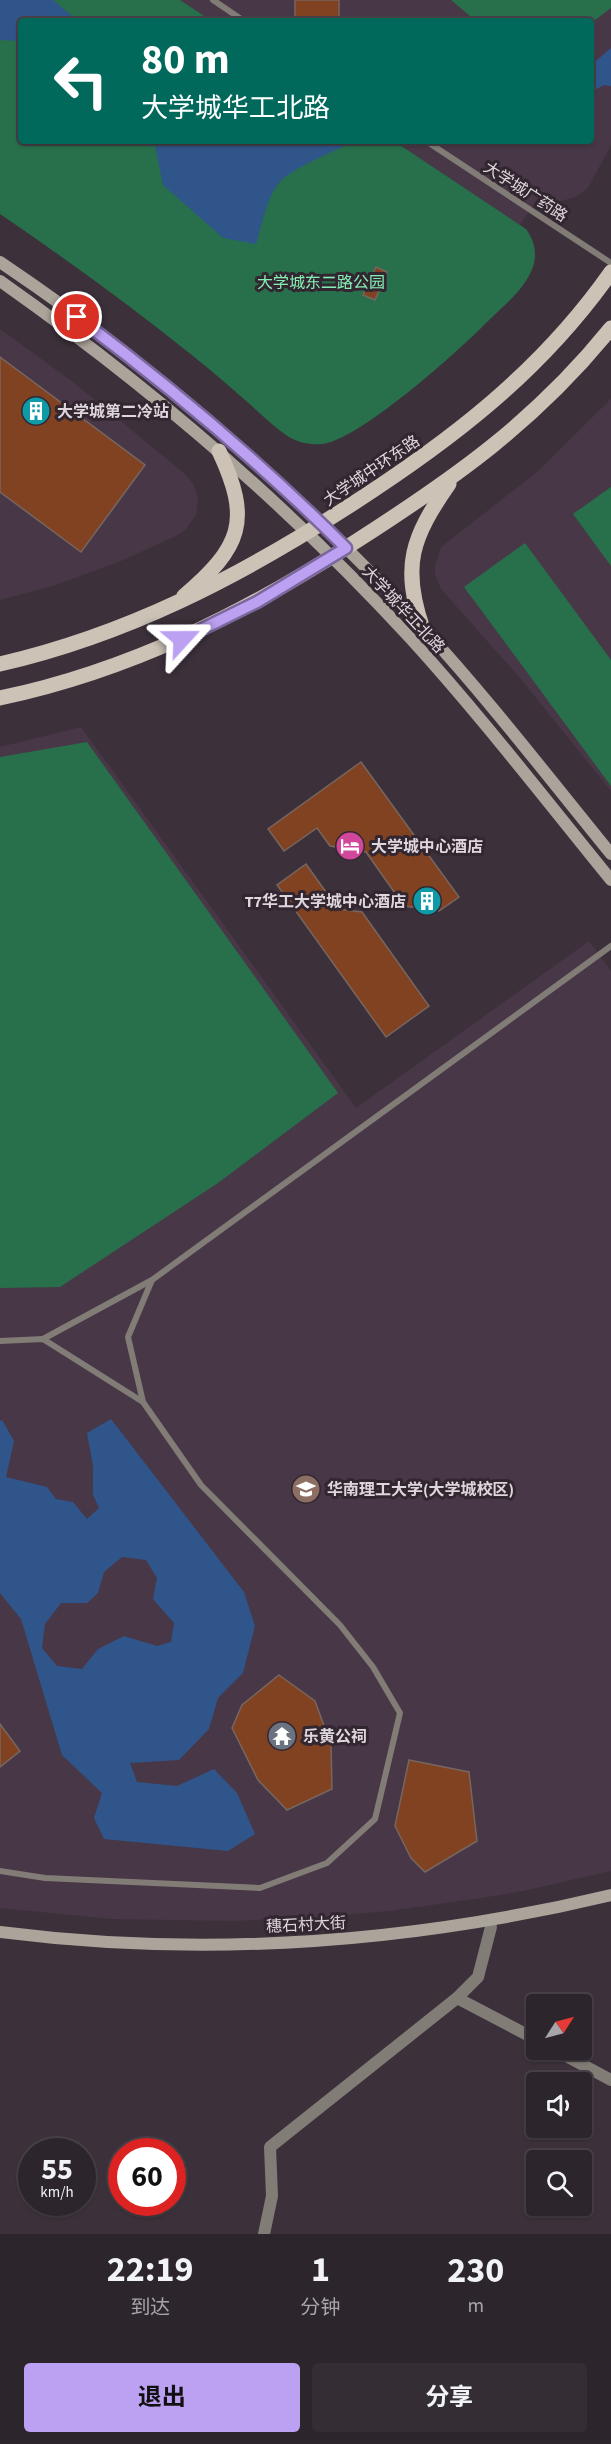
<!DOCTYPE html>
<html lang="zh">
<meta charset="utf-8">
<style>
:root{--surface:#2d252c;--page:#352d34;--text:#f1f3f6;--muted:#a7a5a9;--line:#484248;--accent:#bca0f2}
body{margin:0;font-family:"Source Sans 3","Noto Sans SC",sans-serif;background:var(--page);color:var(--text);height:100vh;display:flex;flex-direction:column;font-size:22px;white-space:nowrap}
*{box-sizing:border-box;margin:0}
p{font-size:20px;color:var(--muted)}
.icon{flex:none;width:33px;height:33px;fill:none;stroke:currentColor;stroke-width:2;stroke-linecap:round;stroke-linejoin:round}
.map{position:relative;height:2234px;overflow:hidden}
.details{display:flex;flex-direction:column;background:var(--surface);flex:1}
.details>*{flex:none}
.hud{position:absolute;left:18px;top:18px;width:576px;height:126px;border-radius:6px;box-shadow:0 2px 4px #0004,0 0 0 2px var(--line);background:#00695c;color:#fff;overflow:hidden}
.needle{width:39px;rotate:54deg}
.controls{position:absolute;left:526px;top:1994px;display:grid;gap:12px}
.controls a{display:grid;place-items:center;width:66px;height:66px;border-radius:6px;background:var(--surface);box-shadow:0 2px 4px #0004,0 0 0 2px var(--line);font-size:30px}
.speed{position:absolute;left:18px;top:2138px;display:flex;gap:12px;font-size:30px;font-weight:700;text-align:center}
.speed>*{display:grid;place-content:center;width:78px;height:78px;border-radius:50%;background:var(--surface);box-shadow:0 2px 4px #0004,0 0 0 2px var(--line);line-height:1}
.speed small{font-size:15px;font-weight:400}
.speed .limit{border:9px solid #d22;background:#fff;color:#111}
.pin{position:absolute;display:grid;place-items:center;width:51px;height:51px;color:#fff;margin:-26px;border:3px solid #fff;border-radius:50%;box-shadow:0 2px 6px #0007}
.me{position:absolute;width:66px;margin:-33px;rotate:66deg;stroke-linejoin:round;filter:drop-shadow(0 0 4px #0008)}
.turn{display:flex;align-items:center;gap:21px;height:126px;padding:0 24px;font-size:27px}
.turn .icon{width:78px;height:78px;stroke-width:2.5}
.turn b{display:block;font-size:42px;line-height:51px}
.eta{display:flex;justify-content:space-evenly;align-items:center;height:102px;text-align:center}
.eta b{font-size:36px;font-weight:700;line-height:42px}
.primary-button{display:flex;gap:12px;margin-top:auto;padding:12px 24px}
.primary-button a{flex:1;height:69px;border-radius:6px;background:var(--accent);color:#111;font-size:24px;font-weight:700;line-height:69px;text-align:center}
.primary-button a+a{background:var(--page);color:var(--text)}
.map>svg:first-child{display:block}
</style>
<div class="map">
<svg width="611" height="2234" viewBox="0 0 611 2234">
<rect width="100%" height="100%" fill="#3c313b"/>
<g fill="#483747">
<polygon points="180,0 611,0 611,145 588,188 575,197 561,201 547,199 540,195 520,225 394,141 591,141 591,21 212,21"/>
<polygon points="0,329 73,382 185,474 193,484 198,497 196,515 186,529 178,535 121,561 53,586 0,600"/>
<polygon points="611,399 611,791 520,678 441,589 435,575 435,566 441,547 537,472"/>
<polygon points="81,727 356,1108 589,941 611,971 611,1871 523,1891 481,1898 389,1911 320,1917 233,1921 112,1919 0,1908 0,747"/>
</g>
<g fill="#27704b">
<path d="M0 0H180L212 21H21V141H394L526 229C553 267 513 297 487 322 460 350 356 443 321 444 309 445 296 442 286 435 272 425 259 412 245 400 228 385 211 370 193 356 131 306 66 259 0 214Z"/>
<polygon points="451,0 611,0 611,8 591,23 591,21 476,21"/>
<polygon points="611,487 611,566 573,514"/>
<polygon points="525,543 611,660 611,786 464,587"/>
<polygon points="87,742 338,1093 218,1183 60,1287 0,1288 0,757"/>
</g>
<g fill="#30558a" fill-rule="evenodd">
<polygon points="0,0 53,0 78,21 21,21 21,41 0,40"/>
<polygon points="611,48 611,86 604,85 591,92 591,65"/>
<path d="M154 141H355C337 150 292 168 280 182 267 195 262 226 256 244L223 238 163 185Z"/>
<path d="M111 1419 244 1592 255 1626 243 1673 218 1698 209 1729 179 1760 130 1763 137 1782 177 1786 214 1769 237 1793 255 1834 228 1851 104 1839 94 1818 102 1793 62 1755 21 1619 0 1593V1421L2 1420 14 1441 6 1477 47 1487 56 1499 73 1502 87 1519 99 1508 93 1495V1466L87 1433ZM122 1557 146 1560 157 1578 153 1599 174 1623 171 1642 157 1646 124 1636 98 1649 82 1669 57 1666 42 1648 45 1624 61 1603H87L98 1593 104 1572Z"/>
</g>
<g fill="#814222" stroke="#77665f" stroke-width="1.5">
<polygon points="295,0 339,0 339,17 295,19"/>
<polygon points="376,267 387,272 375,300 363,295"/>
<polygon points="0,357 145,465 81,552 0,492"/>
<polygon points="361,762 459,897 439,911 404,906 366,852 330,846 317,828 284,851 268,829"/>
<polygon points="306,864 338,909 362,912 429,1006 386,1037 277,885"/>
<polygon points="279,1675 315,1701 331,1745 332,1789 287,1810 258,1780 232,1728 242,1705"/>
<polygon points="0,1724 20,1751 0,1767"/>
<polygon points="409,1760 469,1772 477,1841 425,1872 411,1858 395,1826"/>
</g>
<g fill="none" stroke-linecap="round" stroke-linejoin="round">
<g stroke="#817c76" stroke-width="6">
<polyline points="213,0 244,21"/>
<polyline points="426,141 611,263"/>
<polyline points="43,1339 152,1280 611,946"/>
<polyline points="0,1341 43,1339 143,1402 201,1485 340,1625 373,1667 400,1713 375,1819 327,1863 260,1888 45,1878 0,1871"/>
<polyline points="143,1402 128,1337 152,1280"/>
</g>
<g stroke="#817c76" stroke-width="12">
<polyline points="457,1998 478,1977 491,1927"/>
<polyline points="553,2049 611,2080"/>
<polyline points="264,2234 272,2196 270,2147 457,1998 537,2040"/>
</g>
<g stroke="#aba49a" stroke-width="12">
<path d="M0 262C155 366 297 491 423 628 489 700 549 778 611 854"/>
<path d="M0 281C149 386 287 504 411 639 481 716 545 799 611 880"/>
<path d="M0 1932C205 1958 411 1943 611 1895"/>
</g>
<g stroke="#ccc3b6" stroke-width="15">
<path d="M184 596C241 547 252 521 219 451"/>
<path d="M423 629C401 566 412 537 449 484"/>
<path d="M0 664C126 635 237 578 346 508 449 442 540 373 611 272"/>
<path d="M0 698C129 671 245 613 355 542 455 478 536 421 611 328"/>
</g>
</g>
<g fill="none" stroke-linecap="round" stroke-linejoin="round">
<g stroke="#7a689d" stroke-width="15">
<path id="route" d="M77 317C172 388 262 464 346 548L257 602 182 639"/>
</g>
<use href="#route" stroke="#bca0f2" stroke-width="10"/>
</g>
<defs>
<g id="building-disc" transform="scale(1.5)"><circle r="9.5" fill="#0f9aa8" stroke="#322731"/><path d="M-4-6H4V6H1V3H-1V6H-4ZM-2.5-4.3h1.7v1.8h-1.7ZM.8-4.3h1.7v1.8H.8ZM-2.5-1h1.7V.8h-1.7ZM.8-1h1.7V.8H.8Z" fill="#fff"/></g>
<g id="hotel-disc" transform="scale(1.5)"><circle r="9.5" fill="#d1479c" stroke="#322731"/><path d="M-6-4.5h1.5V1H6V5H4.5V3h-9V5H-6ZM-4 0a1.8 1.8 0 1 1 3.6 0ZM.5 0V-2.5h3Q6-2.5 6 0Z" fill="#fff"/></g>
<g id="university-disc" transform="scale(1.5)"><circle r="9.5" fill="#8d6e63" stroke="#322731"/><path d="M0-5L7-2L0 1L-7-2ZM-4 1L0 2.5L4 1V4Q0 6-4 4Z" fill="#fff"/></g>
<g id="temple-disc" transform="scale(1.5)"><circle r="9.5" fill="#6b7280" stroke="#322731"/><path d="M0-6L5-2H3V0L6.5 2.5H4V6H1.5V3h-3V6H-4V2.5H-6.5L-3 0V-2H-5Z" fill="#fff"/></g>
</defs>
<g fill-rule="evenodd">
<use href="#building-disc" x="36" y="411"/>
<use href="#hotel-disc" x="350" y="846"/>
<use href="#building-disc" x="427" y="901"/>
<use href="#university-disc" x="306" y="1489"/>
<use href="#temple-disc" x="282" y="1736"/>
</g>
<g text-anchor="middle" stroke-width="6" stroke-linejoin="round" paint-order="stroke">
<g font-size="16" fill="#ded6dd" stroke="#322731">
<text transform="translate(526 191) rotate(33)" y="6">大学城广药路</text>
<text transform="translate(371 470) rotate(-34)" y="6">大学城中环东路</text>
<text transform="translate(404 609) rotate(47)" y="6">大学城华工北路</text>
<text transform="translate(306 1924) rotate(-3)" y="6">穗石村大街</text>
</g>
<g font-size="16" fill="#85eeb4" stroke="#322731">
<text x="321" y="288">大学城东二路公园</text>
</g>
<g font-size="16" font-weight="bold" fill="#ded6dd" stroke="#322731" text-anchor="start">
<text x="57" y="417">大学城第二冷站</text>
<text x="371" y="852">大学城中心酒店</text>
<text x="406" y="907" text-anchor="end">T7华工大学城中心酒店</text>
<text x="327" y="1495">华南理工大学(大学城校区)</text>
<text x="303" y="1742">乐黄公祠</text>
</g>
</g>
</svg>
<div class="controls">
<a><svg class="needle" viewBox="-14 -14 28 28"><path d="M0-13l5 13h-10z" fill="#e53935"/><path d="M0 13l5-13h-10z" fill="#a7a5a9"/></svg></a>
<a><svg class="icon" aria-label="sound" viewBox="0 0 24 24"><path d="M4 9h4l5-4v14l-5-4H4zM17 9q2 3 0 6"/></svg></a>
<a><svg class="icon" aria-label="search" viewBox="0 0 24 24"><circle cx="10" cy="10" r="6"/><path d="M15 15l6 6"/></svg></a>
</div>
<div class="speed"><div>55<small>km/h</small></div><div class="limit">60</div></div>
<div class="pin" style="left:77px;top:317px;background:#d93025"><svg class="icon" aria-label="arrive" viewBox="0 0 24 24"><path d="M6 21V4h12l-3 4 3 4H6"/></svg></div>
<svg class="me" style="left:182px;top:639px" viewBox="-20 -20 40 40"><path d="M0-17L14 15 0 8-14 15z" fill="#bca0f2" stroke="#fff" stroke-width="4"/></svg>
<div class="hud">
<div class="turn"><svg class="icon" aria-label="left" viewBox="0 0 24 24"><path d="M17 20v-9H6M10 6l-5 5 5 5"/></svg><div><b>80 m</b>大学城华工北路</div></div>
</div>
</div>
<section class="details">
<div class="eta">
<div><b>22:19</b><p>到达</p></div>
<div><b>1</b><p>分钟</p></div>
<div><b>230</b><p>m</p></div>
</div>
<div class="primary-button"><a>退出</a><a>分享</a></div>
</section>
